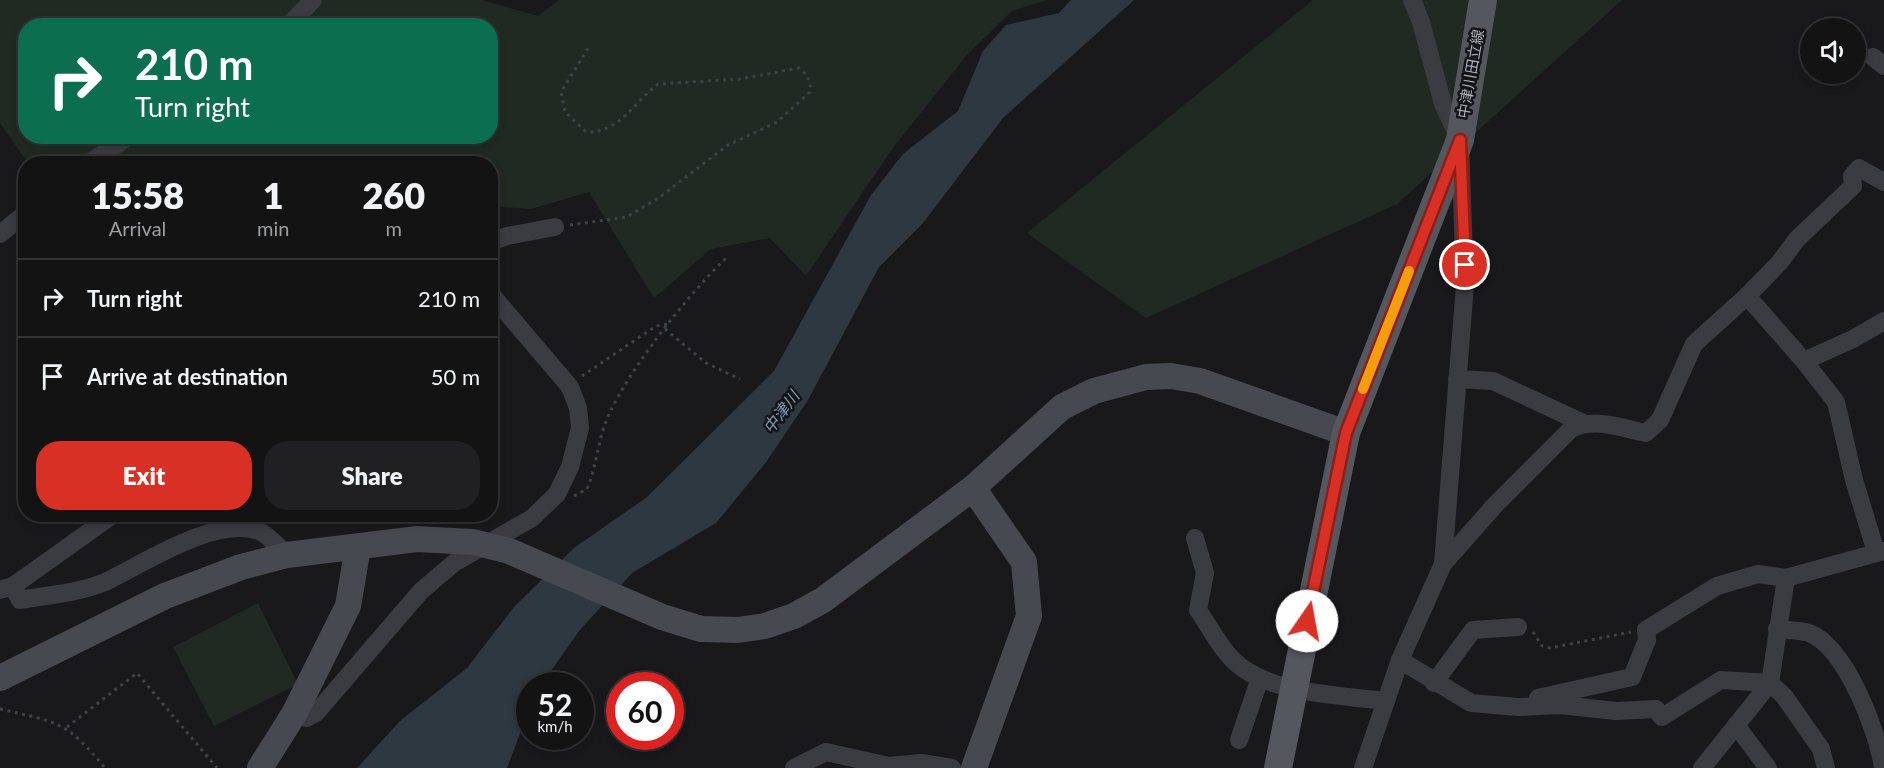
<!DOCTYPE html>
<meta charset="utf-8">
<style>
:root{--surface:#131314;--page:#202022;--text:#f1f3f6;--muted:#9d9ea0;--line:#323234;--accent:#d93025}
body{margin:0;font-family:Lato,"Noto Sans JP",sans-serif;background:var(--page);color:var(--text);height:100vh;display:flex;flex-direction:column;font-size:22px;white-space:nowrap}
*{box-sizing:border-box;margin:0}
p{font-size:20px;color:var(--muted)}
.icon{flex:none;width:33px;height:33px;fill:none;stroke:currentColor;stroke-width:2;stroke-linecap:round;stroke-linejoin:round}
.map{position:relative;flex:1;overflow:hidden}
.details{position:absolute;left:18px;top:156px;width:480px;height:366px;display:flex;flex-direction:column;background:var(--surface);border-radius:24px;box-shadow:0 3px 9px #0003,0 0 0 2px var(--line)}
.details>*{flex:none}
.banner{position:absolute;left:18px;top:18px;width:480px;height:126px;border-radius:24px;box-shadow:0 3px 9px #0003,0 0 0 2px var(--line);background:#0b6e4f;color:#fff;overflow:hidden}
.tools{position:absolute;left:1800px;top:18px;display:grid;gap:12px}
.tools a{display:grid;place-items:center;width:66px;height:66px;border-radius:50%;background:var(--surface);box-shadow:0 3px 9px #0003,0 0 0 2px var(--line);font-size:30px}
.speed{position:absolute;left:516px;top:672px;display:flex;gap:12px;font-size:30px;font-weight:700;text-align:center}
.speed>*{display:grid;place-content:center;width:78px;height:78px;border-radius:50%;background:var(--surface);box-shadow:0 3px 9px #0003,0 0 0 2px var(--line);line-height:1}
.speed small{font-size:15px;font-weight:400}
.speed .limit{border:9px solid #d22;background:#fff;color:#111}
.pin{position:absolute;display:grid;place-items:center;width:51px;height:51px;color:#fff;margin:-26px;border:3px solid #fff;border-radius:50%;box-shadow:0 2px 6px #0007}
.me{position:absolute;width:66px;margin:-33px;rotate:12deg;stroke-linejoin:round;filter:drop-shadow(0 0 4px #0008)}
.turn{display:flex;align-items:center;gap:21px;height:126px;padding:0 18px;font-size:27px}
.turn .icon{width:78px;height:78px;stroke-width:2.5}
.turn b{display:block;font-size:42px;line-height:51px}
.eta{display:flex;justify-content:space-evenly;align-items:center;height:102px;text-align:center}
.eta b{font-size:36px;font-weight:800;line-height:42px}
.button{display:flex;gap:12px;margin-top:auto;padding:12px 18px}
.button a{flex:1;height:69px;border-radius:24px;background:var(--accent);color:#fff;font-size:24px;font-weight:800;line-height:69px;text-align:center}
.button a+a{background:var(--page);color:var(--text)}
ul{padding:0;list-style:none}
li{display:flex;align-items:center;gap:18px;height:78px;padding:0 18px;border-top:2px solid var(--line)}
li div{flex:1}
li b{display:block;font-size:22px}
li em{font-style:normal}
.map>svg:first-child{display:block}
</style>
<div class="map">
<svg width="1884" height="768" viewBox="0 0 1884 768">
<rect width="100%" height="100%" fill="#19191b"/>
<g fill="#202a22" fill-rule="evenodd">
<path d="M0 0H482L538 16 559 0H1048L1012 11 967 55 892 149 806 276 770 238 711 249 654 298 589 192 531 209 491 206 490 164 28 163 0 123ZM26 26H490V136H26Z"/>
<polygon points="1313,0 1622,0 1397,204 1146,318 1027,233"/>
<polygon points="258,603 298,684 214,726 173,647"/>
</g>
<polygon fill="#2e3840" points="1071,0 1134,0 1003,118 923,223 879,267 808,400 767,461 716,523 632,573 579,631 541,685 530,686 529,710 507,768 357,768 400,721 467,668 514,607 574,548 647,497 774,371 871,195 903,154 958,111 983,51 1006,25 1059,13"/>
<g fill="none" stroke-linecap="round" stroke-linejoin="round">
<g stroke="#3f4147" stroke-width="3" stroke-dasharray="3 4.5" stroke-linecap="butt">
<path d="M570 225 627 217 661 196 728 145 777 122 810 92C811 81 808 75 799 68L740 79 658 84C633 103 620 133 586 132L565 112 561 92 590 45"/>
<polyline points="665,329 706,363 740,379"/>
<polyline points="582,376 656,326 668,324"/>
<path d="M574 496 587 489C597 465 598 438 609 414 633 364 687 296 727 257"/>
<polyline points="1533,632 1542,646 1550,648 1631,632"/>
<path d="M0 709C59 723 65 720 105 768"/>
<polyline points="67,727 137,673 217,768"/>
</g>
<g stroke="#3b3c42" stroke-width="18">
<polyline points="1412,0 1421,22 1443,104 1460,140 1465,285 1443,564"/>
<polyline points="288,26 313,0"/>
<polyline points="1873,57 1884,66"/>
<polyline points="88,164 129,136"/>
<polyline points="0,234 26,213"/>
<polyline points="490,242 507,236 555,227"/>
<polyline points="1747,296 1804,361 1836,402 1854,480 1876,552"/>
<polyline points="1804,361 1853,339 1884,321"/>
<polyline points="1457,379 1493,381 1583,423"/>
<path d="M1195 538 1205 573 1198 610C1209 626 1219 646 1232 659 1265 694 1339 695 1385 701"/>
<path d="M13 586 20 600C48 595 79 593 105 582 145 563 214 516 259 531 269 535 279 548 287 555"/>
<polyline points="0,590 13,586 114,514"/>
<path d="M1777 629C1787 630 1800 630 1809 633 1846 647 1878 732 1883 768"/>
<polyline points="1400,660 1471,703 1518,707 1560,705 1616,711 1656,709 1662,717 1721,680 1770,683 1784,696 1821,749 1826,768"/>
<polyline points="1434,683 1473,630 1518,627"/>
<polyline points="1538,698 1632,677 1647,640 1646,630 1717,586 1758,574 1786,578 1884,551"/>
<polyline points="294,714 307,718 316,713 421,591 454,563 532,518 557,494 570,467 580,428 578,408 570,387 490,293"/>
<polyline points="1736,725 1768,768"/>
<polyline points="1239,740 1260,678"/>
<polyline points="794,768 826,752 889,766 921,763 952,768"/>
<path d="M1363 768 1400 660 1443 564 1495 505 1571 429C1595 417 1621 428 1646 433L1660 420 1694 344 1747 296 1780 262 1797 239 1853 186 1852 176 1859 168 1884 182"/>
<polyline points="1702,768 1770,683 1786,578"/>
</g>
<g stroke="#474950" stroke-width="26">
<polyline points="973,488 1024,562 1029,616 974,768"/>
<polyline points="0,678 165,596 241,567 287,555 417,539 473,542 509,551 662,617 701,629 738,630 765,626 794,616 823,600 973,488 1062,407 1094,391 1146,377 1171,376 1200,381 1346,433"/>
<polyline points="260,768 294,714 348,606 358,547"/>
</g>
<polyline stroke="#55575f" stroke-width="28" points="1278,768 1346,433 1460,140 1483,0"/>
</g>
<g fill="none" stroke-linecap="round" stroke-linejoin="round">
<g stroke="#8d1f18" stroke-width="15">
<polyline id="route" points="1307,621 1346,433 1460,140 1465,265"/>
</g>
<use href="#route" stroke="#d93025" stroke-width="10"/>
<polyline stroke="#f59e0b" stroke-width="10" points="1363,389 1409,271"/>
</g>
<g text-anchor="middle" stroke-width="5" stroke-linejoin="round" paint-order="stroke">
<g font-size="15" fill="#aaafbb" stroke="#141416">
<text transform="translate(1471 74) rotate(-80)" y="5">中津川田立線</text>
</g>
<g font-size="16" font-style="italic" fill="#809db8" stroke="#141416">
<text transform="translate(781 412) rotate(-53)" y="6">中津川</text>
</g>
</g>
</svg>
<div class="tools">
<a><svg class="icon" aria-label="sound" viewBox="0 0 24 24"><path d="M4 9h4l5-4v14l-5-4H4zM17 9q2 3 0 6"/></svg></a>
</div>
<div class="speed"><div>52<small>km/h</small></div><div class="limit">60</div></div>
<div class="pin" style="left:1465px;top:265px;background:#d93025"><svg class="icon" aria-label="arrive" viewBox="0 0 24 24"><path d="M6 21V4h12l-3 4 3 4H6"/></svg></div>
<svg class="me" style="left:1307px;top:621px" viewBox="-20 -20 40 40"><circle r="19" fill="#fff"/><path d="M0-13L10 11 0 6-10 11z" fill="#d93025"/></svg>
<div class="banner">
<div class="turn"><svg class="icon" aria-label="right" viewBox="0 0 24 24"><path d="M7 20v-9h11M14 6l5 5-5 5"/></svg><div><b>210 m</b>Turn right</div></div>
</div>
<section class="details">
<div class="eta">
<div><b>15:58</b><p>Arrival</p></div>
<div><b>1</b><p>min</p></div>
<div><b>260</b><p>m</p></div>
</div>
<ul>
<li><svg class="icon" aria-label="right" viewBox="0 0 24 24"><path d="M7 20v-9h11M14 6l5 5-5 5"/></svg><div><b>Turn right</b></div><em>210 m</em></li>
<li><svg class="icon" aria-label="arrive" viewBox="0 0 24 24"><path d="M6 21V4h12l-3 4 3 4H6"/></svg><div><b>Arrive at destination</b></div><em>50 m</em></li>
</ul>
<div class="button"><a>Exit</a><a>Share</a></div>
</section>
</div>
